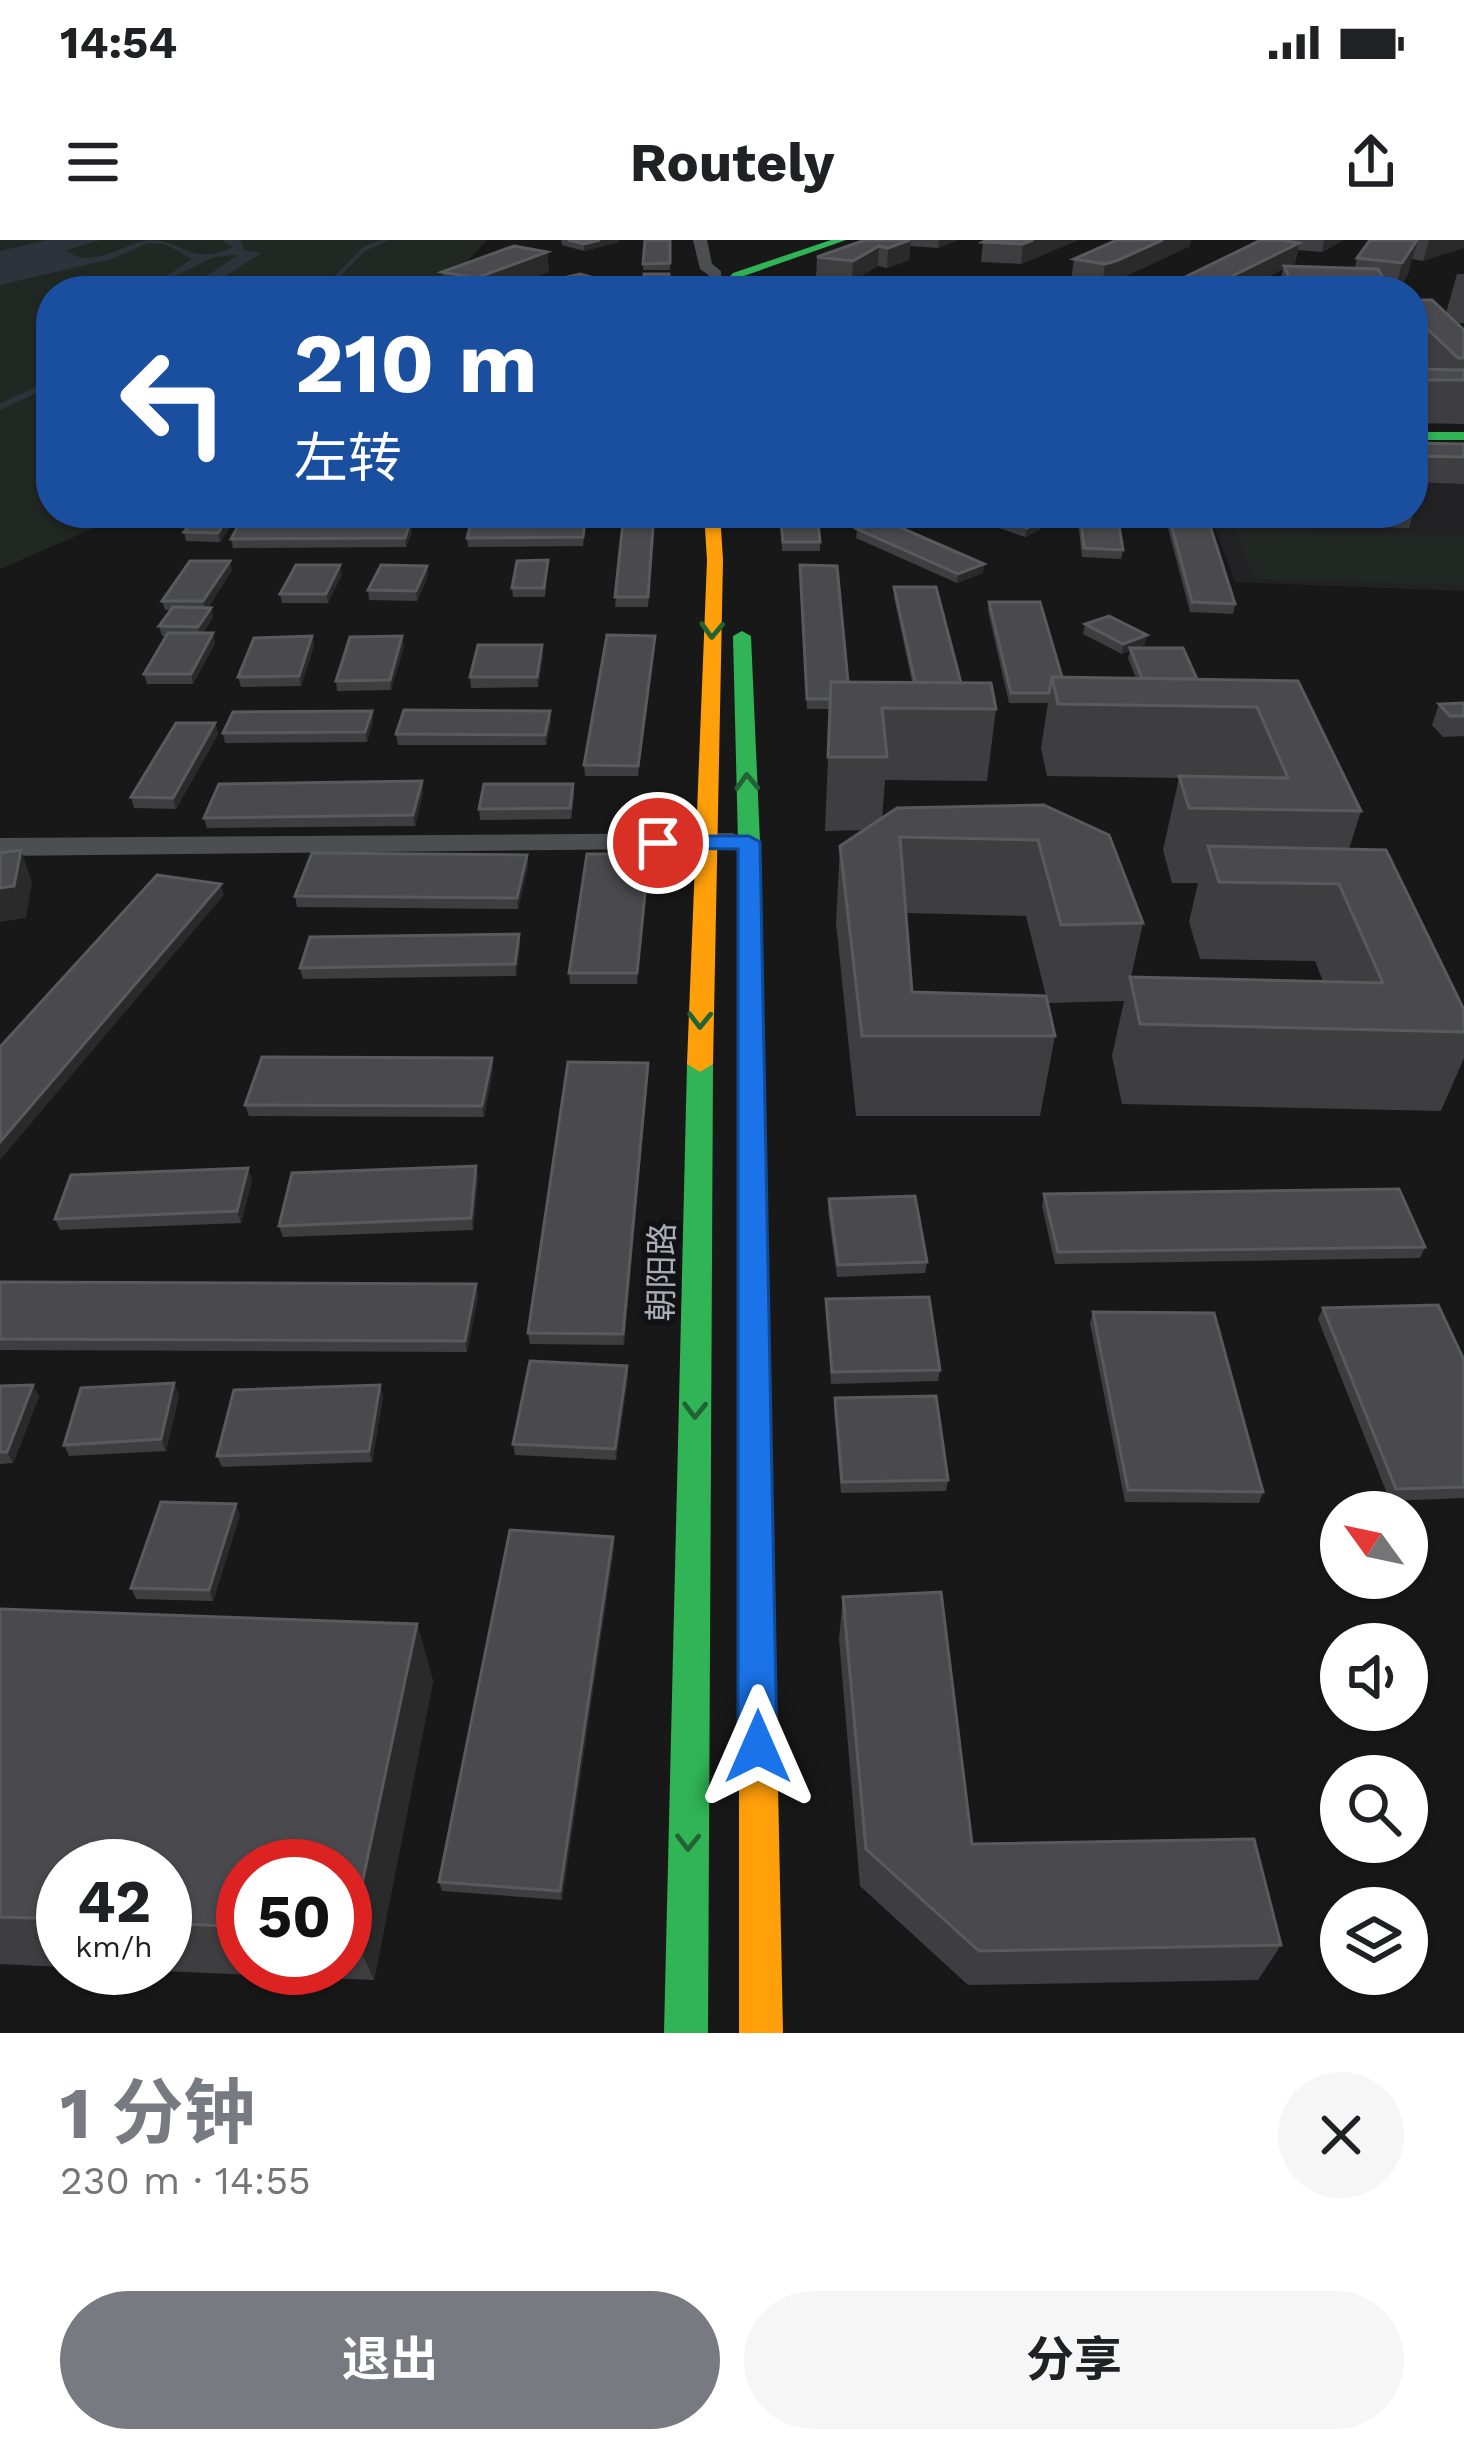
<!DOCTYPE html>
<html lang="zh">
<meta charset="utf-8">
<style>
:root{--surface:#fff;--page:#f6f6f6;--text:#202124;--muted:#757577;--accent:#777a80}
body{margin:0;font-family:"Work Sans","Noto Sans SC",sans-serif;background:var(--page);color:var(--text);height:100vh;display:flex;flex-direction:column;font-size:45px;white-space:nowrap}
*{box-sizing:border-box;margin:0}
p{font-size:39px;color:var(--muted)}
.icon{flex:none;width:66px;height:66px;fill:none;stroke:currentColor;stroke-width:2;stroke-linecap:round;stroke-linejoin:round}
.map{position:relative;height:1793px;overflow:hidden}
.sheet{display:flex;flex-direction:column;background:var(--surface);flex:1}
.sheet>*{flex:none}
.hud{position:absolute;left:36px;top:36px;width:1392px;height:252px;border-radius:48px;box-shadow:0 3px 9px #0004;background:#1a4fa0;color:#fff;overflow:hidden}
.needle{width:78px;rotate:303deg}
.fabs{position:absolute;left:1320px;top:1251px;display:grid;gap:24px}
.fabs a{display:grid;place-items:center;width:108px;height:108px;border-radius:50%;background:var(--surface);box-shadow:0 3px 9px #0004;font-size:60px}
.speed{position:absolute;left:36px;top:1599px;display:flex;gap:24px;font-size:60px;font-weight:700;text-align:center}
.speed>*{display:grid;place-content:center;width:156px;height:156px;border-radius:50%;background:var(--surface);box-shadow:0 3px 9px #0004;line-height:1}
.speed small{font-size:30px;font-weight:400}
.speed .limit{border:18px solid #d22;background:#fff;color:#111}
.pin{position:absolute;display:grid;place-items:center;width:102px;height:102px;color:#fff;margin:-51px;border:6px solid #fff;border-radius:50%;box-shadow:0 3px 12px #0007}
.me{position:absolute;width:132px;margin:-66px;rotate:0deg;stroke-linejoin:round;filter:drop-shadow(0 0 9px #0008)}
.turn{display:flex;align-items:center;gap:42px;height:252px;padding:0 60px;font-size:54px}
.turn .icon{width:156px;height:156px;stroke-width:2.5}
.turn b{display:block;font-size:84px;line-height:102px}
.round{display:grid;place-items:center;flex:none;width:126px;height:126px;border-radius:63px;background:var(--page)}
.head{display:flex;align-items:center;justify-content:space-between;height:204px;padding:0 60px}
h1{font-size:72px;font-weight:700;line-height:90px;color:var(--accent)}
.primary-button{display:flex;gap:24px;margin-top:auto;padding:24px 60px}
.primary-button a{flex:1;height:138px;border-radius:72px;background:var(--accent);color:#fff;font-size:48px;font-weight:700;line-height:138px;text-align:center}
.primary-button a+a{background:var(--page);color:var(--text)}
.status{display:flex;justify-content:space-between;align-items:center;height:84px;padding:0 60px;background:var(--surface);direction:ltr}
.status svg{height:33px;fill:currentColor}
header{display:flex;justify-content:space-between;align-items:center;height:156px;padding:0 60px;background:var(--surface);font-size:54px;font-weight:700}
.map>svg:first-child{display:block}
</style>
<div class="status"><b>14:54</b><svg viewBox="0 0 49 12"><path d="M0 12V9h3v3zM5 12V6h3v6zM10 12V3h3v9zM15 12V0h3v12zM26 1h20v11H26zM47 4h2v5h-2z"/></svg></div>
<header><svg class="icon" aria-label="menu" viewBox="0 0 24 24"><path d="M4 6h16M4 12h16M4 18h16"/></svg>Routely<svg class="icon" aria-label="share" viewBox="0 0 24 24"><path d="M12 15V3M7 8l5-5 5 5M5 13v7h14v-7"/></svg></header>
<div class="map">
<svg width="1464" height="1793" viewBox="0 0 1464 1793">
<rect width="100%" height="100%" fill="#181818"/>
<polygon fill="#222224" points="1413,211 1464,212 1464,351 1235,342 1209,273 1413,273"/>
<g fill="#212722">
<polygon points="0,0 487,0 440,51 51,51 51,273 129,273 0,329"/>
<polygon points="1234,290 1464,296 1464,345 1255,339"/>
</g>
<path fill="#2c333a" d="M48 0H101L66 10C90 31 122 4 149 0 182 0 193 27 233 7L222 0H241L244 10 262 13C226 34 214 51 168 51L201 40 239 14 212 18 144 51H104L155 44 192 19 165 4 148 3 112 19 0 45V11Z"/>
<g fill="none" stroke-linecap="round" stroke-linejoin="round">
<g stroke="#2c333a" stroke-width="4.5">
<polyline points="323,51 364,9 385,0"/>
<polyline points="34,151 51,143"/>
</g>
<polyline stroke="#2c333a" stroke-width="6" points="0,167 40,148"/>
<g fill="#4d4e51" fill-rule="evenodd">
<polygon points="693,0 707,0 712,24 721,31 721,37 711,37 700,29"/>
<polygon points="733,593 747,602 743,608 0,616 0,598"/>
</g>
<g fill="#30b455" fill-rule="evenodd">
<polygon points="831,0 846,0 741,37 728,51 716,51 733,33"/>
<rect x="1413" y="192" width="51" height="8"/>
<polygon points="742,391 751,396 760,602 775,1397 770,1409 757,1414 744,1409 739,1397 738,602 733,396"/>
<polygon points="700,816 713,824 708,1793 664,1793 687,824"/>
</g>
<g fill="#ff9f0a" fill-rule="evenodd">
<polygon points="704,273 720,273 723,320 713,824 700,832 687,824 707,320"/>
<polygon points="757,1380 770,1385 775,1397 783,1793 739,1793 739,1397 744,1385"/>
</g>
</g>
<g fill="#3e3e41" fill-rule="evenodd">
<polygon points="561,0 619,0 619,2 584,11 562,5"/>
<polygon points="645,0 671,0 670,30 643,30"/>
<polygon points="865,0 958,0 938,8 910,6 909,20 887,28 878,26 852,41 816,38 817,17"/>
<polygon points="1078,0 1021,24 981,22 983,2"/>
<polygon points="1261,0 1343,0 1322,12 1298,10 1295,23 1290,26 1355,28 1357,18 1370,0 1464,0 1423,21 1412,19 1408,34 1398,51 1278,51 1283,29 1239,51 1180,51 1183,38"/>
<polygon points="1190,6 1113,42 1102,45 1071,39 1074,19"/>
<polygon points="547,12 549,32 520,43 555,43 555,40 606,49 596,51 569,51 559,48 559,51 444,51 442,32"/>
<polygon points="1457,34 1464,34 1464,83 1456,83 1464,90 1464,184 1413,183 1413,129 1415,129 1413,127 1413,60 1446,73"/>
<polygon points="1413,203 1464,204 1464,244 1413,242"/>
<polygon points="1413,256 1417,261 1409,288 1372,287 1363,273 1413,273"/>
<polygon points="239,273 220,302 186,301 184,292"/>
<polygon points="624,273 655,273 648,367 615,367"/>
<polygon points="780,273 820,302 820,311 782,311"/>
<polygon points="954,273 1017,273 1041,281 1040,290 1025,297 981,282 981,274"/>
<polygon points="1077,273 1117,273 1123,310 1121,319 1082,317"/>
<polygon points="1164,273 1206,273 1235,364 1233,374 1190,372"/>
<polygon points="1249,273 1320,273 1317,284 1247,282"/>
<polygon points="585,282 583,306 468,307 467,298"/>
<polygon points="410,283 412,292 406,307 233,308 231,299"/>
<polygon points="857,289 984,324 983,333 957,343 856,298"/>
<polygon points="548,320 545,357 513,357 512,348"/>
<polygon points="427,326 428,335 417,361 369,360 368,350"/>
<polygon points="232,330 208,368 211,368 213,377 203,393 215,403 193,444 147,444 144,434 167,396 162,396 159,386 171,370 165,370 162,361"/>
<polygon points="342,334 328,363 282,363 280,354"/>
<path d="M800 335 848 442H912L894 357V347L961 443 996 469 987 541 885 540 882 579 1044 565 1143 683 1131 737 1323 741 1315 721 1200 719 1189 682 1198 643H1172L1163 610 1179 538 1047 536 1041 508 1048 463H1009L988 371 989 362 1062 437 1136 438 1128 418 1130 411 1122 414 1083 394 1085 384 1145 405 1136 408 1197 439 1298 441 1361 571 1349 609 1464 770V818L1441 871 1122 864 1112 816 1124 761 1047 763 1055 796 1040 876H856L836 683 840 606 864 590 825 591 830 469H807ZM906 673 1026 676 1046 756 912 752Z"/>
<polygon points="312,396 314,406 301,446 241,447 238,437"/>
<polygon points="542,405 543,415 538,447 471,448 470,437"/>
<polygon points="655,405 638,536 585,536 584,525"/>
<polygon points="404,406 391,450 337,451 336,441"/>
<polygon points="1464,463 1464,496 1443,497 1432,485 1439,464"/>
<polygon points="372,471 373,481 367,502 225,503 223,493"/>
<polygon points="550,471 551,481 546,505 398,505 396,494"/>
<polygon points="215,483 218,494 176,569 134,568 131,557"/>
<polygon points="422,541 423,552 415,586 207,588 204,578"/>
<polygon points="573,544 574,555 571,579 480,580 479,569"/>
<polygon points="649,614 637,744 570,744 569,733"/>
<polygon points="527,615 528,626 518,669 297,667 295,656"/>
<polygon points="519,694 520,705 516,736 303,739 300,728"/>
<polygon points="492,818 493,829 484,877 249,876 245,865"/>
<polygon points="648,823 648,835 624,1105 530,1104 528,1093"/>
<polygon points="476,926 478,937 473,990 283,997 279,986"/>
<polygon points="252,940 241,983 60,990 55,979"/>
<polygon points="1044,954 1425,1007 1420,1018 1055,1024 1042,966"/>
<polygon points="829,959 927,1022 925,1033 837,1037 828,971"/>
<polygon points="0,1042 478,1056 467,1112 0,1110"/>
<polygon points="826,1059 940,1130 938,1141 831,1144"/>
<polygon points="1323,1068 1464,1120 1464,1258 1390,1261 1318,1079"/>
<polygon points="1093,1072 1263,1252 1259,1263 1125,1262 1090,1083"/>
<polygon points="628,1137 616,1220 515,1215 513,1204"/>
<polygon points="33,1145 39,1157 13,1223 0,1224 0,1146"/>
<polygon points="380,1145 383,1157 372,1222 222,1227 217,1216"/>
<polygon points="179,1155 166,1211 69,1216 64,1205"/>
<polygon points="835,1158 948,1240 946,1251 841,1253 834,1169"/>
<polygon points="240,1275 213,1361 136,1359 131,1348"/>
<polygon points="613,1297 614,1308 562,1660 442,1651 439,1642"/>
<polygon points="843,1357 972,1604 1281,1705 1258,1740 968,1745 860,1646 839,1399"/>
<path d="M0 1369 417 1384 433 1441 374 1740 89 1728H165V1626H63V1727L0 1724ZM243 1626H345V1728H243Z"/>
</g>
<g fill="#2a2a2b">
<polygon points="600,0 619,0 619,2 584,11 584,4"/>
<polygon points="911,0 909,20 887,28 888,8"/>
<polygon points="939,0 958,0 938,8"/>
<polygon points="1033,0 1078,0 1021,24 1023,4"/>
<polygon points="1163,0 1191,0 1190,6 1113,42 1102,45 1105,24"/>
<polygon points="1324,0 1343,0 1322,12"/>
<polygon points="1418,0 1408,34 1398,51 1395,51 1402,23"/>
<polygon points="1429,0 1464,0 1464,8 1423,21"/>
<polygon points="1299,3 1295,23 1285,28 1284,26 1283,29 1239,51 1214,51 1216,44"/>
<polygon points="879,6 878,26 852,41 853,21"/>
<polygon points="547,12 549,32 503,50 499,48 499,51 477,51 476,38"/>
<polygon points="605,41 606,49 581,51 581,48"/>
<polygon points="559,44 559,51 529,51"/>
<polygon points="231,273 239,273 220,302 218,293"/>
<polygon points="1041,281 1040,290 1025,297 1027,288"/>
<polygon points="410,283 412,292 406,307 405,298"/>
<polygon points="230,321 232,330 206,371 203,361"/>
<polygon points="984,324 983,333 957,343 958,334"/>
<polygon points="340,325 342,334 328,363 326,354"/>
<polygon points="427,326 428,335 417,361 416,351"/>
<polygon points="211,368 213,377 200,397 198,387"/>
<polygon points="213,393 215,403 193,444 191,434"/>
<polygon points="1147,395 1145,405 1122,414 1123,404"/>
<polygon points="312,396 314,406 301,446 299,436"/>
<polygon points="402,396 404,406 391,450 390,440"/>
<polygon points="655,396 655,405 638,536 638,526"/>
<polygon points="542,405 543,415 538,447 537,437"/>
<polygon points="372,471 373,481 367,502 365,492"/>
<polygon points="550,471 551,481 546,505 545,495"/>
<polygon points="215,483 218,494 176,569 173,558"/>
<polygon points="422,541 423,552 415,586 413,575"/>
<polygon points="21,610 32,642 26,678 0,682 0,648"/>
<polygon points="649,614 649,625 637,744 637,733"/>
<polygon points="527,615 528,626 518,669 517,658"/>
<polygon points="221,644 224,655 0,920 0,902"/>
<polygon points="519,694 520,705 516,736 515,724"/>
<polygon points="492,818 493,829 484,877 482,866"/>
<polygon points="648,823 648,835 624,1105 623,1094"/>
<polygon points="476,926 478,937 473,990 471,978"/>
<polygon points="248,928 252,940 241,983 237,971"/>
<polygon points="476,1044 478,1056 467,1112 465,1101"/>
<polygon points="627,1126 628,1137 616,1220 615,1209"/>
<polygon points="174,1143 179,1155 166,1211 161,1199"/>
<polygon points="33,1145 39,1157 13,1223 7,1212"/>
<polygon points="380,1145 383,1157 372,1222 369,1211"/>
<polygon points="236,1264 240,1275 213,1361 209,1350"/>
<polygon points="613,1297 614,1308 562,1660 560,1651"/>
<polygon points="417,1384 433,1441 374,1740 352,1691"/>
</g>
<g fill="#4a4a4e" stroke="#595a5e" stroke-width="3">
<polygon points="568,0 600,0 584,4"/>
<polygon points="645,0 670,0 670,23 643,24"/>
<polygon points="865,0 910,0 888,8 879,6 853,21 817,17"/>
<polygon points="987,0 1033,0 1023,4 983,2"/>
<polygon points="1117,0 1163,0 1116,21 1105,24 1074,19"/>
<polygon points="1261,0 1281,0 1299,3 1216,44 1183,38"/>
<polygon points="1370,0 1417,0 1402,23 1357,18"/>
<polygon points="514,6 547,12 476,38 442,32"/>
<polygon points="1284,26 1378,29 1386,43 1290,39"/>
<polygon points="580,34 605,41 581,48 555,40"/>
<polygon points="644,34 669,34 669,51 643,51"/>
<polygon points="542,38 559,44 529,51 507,51 499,48"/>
<polygon points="1053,48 1106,51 1055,51"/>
<polygon points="1413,60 1432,60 1464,90 1464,118 1458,118 1413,75"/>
<polygon points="1413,129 1464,130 1464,140 1413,140"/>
<polygon points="1413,203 1464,204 1464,217 1413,216"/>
<polygon points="198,273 231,273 218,293 184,292"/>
<polygon points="624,273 654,273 648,357 615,357"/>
<polygon points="780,273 817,273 820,302 783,302"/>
<polygon points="982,273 1017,273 1041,281 1027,288"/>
<polygon points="1080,273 1117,273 1123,310 1084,308"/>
<polygon points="1168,273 1206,273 1235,364 1192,362"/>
<polygon points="883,280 984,324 958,334 857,289"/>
<polygon points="585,282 583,297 467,298 471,283"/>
<polygon points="410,283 405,298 231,299 239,284"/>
<polygon points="548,320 544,348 512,348 517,321"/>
<polygon points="190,321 230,321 203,361 162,361"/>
<polygon points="296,325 340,325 326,354 280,354"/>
<polygon points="381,325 427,326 416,351 368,350"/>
<polygon points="800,325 837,326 848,442 831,442 830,459 807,459"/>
<polygon points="894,347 936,347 961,443 915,442"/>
<polygon points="989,362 1040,362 1062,437 1052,437 1049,453 1011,453"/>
<polygon points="173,367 211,368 198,387 159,386"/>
<polygon points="1109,376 1147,395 1123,404 1085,384"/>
<polygon points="168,393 213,393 191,434 144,434"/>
<polygon points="607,395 655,396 638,526 584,525"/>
<polygon points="312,396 299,436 238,437 254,398"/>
<polygon points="402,396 390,440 336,441 350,397"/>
<polygon points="478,405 542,405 537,437 470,437"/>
<polygon points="1130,408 1183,408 1197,439 1142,438"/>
<polygon points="1052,437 1298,441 1361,571 1189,568 1179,536 1288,538 1257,467 1058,464"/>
<polygon points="831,442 991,443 996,469 882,468 887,517 828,517"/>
<polygon points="1464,463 1464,476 1450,476 1439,464"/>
<polygon points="404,470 550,471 545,495 396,494"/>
<polygon points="372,471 365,492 223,493 233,472"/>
<polygon points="176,483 215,483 173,558 131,557"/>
<polygon points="422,541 413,575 204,578 219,544"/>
<polygon points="484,544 573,544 570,568 479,569"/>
<polygon points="1044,565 1109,595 1143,683 1061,685 1038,600 900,597 912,752 1046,756 1055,796 862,796 840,606 897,568"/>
<polygon points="1208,606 1386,610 1464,770 1464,792 1140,784 1130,737 1383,743 1339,644 1219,642"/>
<polygon points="21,610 14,646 0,648 0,613"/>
<polygon points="312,613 527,615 517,658 295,656"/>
<polygon points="587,614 649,614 637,733 569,733"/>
<polygon points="157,635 221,644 0,902 0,807"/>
<polygon points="519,694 515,724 300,728 310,697"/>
<polygon points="262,817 492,818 482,866 245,865"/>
<polygon points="568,822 648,823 623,1094 528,1093"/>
<polygon points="476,926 471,978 279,986 292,933"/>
<polygon points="248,928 237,971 55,979 71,935"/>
<polygon points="1399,949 1425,1007 1058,1012 1044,954"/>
<polygon points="915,956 927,1022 838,1025 829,959"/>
<polygon points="0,1042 476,1044 465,1101 0,1099"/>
<polygon points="929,1057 940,1130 832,1132 826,1059"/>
<polygon points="1438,1065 1464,1120 1464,1247 1396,1249 1323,1068"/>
<polygon points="1093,1072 1214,1073 1263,1252 1128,1250"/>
<polygon points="530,1121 627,1126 615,1209 513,1204"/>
<polygon points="174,1143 161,1199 64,1205 81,1148"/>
<polygon points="33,1145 7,1212 0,1212 0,1146"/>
<polygon points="380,1145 369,1211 217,1216 234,1150"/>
<polygon points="936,1156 948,1240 842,1242 835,1158"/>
<polygon points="161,1262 236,1264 209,1350 131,1348"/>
<polygon points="510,1290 613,1297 560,1651 439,1642"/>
<polygon points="941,1352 972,1604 1254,1599 1281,1705 979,1711 866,1609 843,1357"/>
<polygon points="0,1369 417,1384 352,1691 345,1691 345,1626 243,1626 243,1687 165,1683 165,1626 63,1626 63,1679 0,1677"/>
</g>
<defs><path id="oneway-chevron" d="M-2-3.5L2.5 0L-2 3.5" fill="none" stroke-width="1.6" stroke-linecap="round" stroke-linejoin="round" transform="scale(3)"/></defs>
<g stroke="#216334">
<use href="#oneway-chevron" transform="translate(712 390) rotate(92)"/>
<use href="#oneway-chevron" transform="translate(747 542) rotate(-92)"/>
<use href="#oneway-chevron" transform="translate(700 780) rotate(91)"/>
<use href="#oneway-chevron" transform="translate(695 1170) rotate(91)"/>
<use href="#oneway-chevron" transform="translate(688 1602) rotate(91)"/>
</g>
<polygon fill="#1a73e8" stroke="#114b97" stroke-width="3" points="658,596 749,596 760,602 777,1507 772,1521 758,1526 744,1521 738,1507 738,609 650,608 647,603"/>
<g text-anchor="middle" stroke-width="12" stroke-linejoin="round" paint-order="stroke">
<g font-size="33" fill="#aaaeb8" stroke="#121214">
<text transform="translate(661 1032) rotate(-89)" y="12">朝阳路</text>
</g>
</g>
</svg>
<div class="fabs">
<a><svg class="needle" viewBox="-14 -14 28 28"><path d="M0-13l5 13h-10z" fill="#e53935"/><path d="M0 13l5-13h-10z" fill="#757577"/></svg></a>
<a><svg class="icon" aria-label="sound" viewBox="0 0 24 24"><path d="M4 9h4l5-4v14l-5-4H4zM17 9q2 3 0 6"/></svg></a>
<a><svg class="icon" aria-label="search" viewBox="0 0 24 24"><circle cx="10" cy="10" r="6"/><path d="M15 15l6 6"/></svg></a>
<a><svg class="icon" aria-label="layers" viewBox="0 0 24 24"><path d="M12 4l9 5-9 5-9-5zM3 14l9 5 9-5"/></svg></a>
</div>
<div class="speed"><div>42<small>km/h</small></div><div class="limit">50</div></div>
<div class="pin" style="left:658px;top:603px;background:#d93025"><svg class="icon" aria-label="arrive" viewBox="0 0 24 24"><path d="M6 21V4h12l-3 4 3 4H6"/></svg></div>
<svg class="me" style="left:758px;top:1507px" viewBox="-20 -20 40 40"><path d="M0-17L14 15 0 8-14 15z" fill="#1a73e8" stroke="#fff" stroke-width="4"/></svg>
<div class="hud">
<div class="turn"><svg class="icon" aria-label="left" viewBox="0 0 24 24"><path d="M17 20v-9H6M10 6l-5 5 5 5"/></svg><div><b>210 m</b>左转</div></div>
</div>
</div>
<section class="sheet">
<div class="head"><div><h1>1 分钟</h1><p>230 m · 14:55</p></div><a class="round"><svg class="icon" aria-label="close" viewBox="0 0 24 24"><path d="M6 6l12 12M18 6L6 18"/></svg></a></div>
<div class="primary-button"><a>退出</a><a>分享</a></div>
</section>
